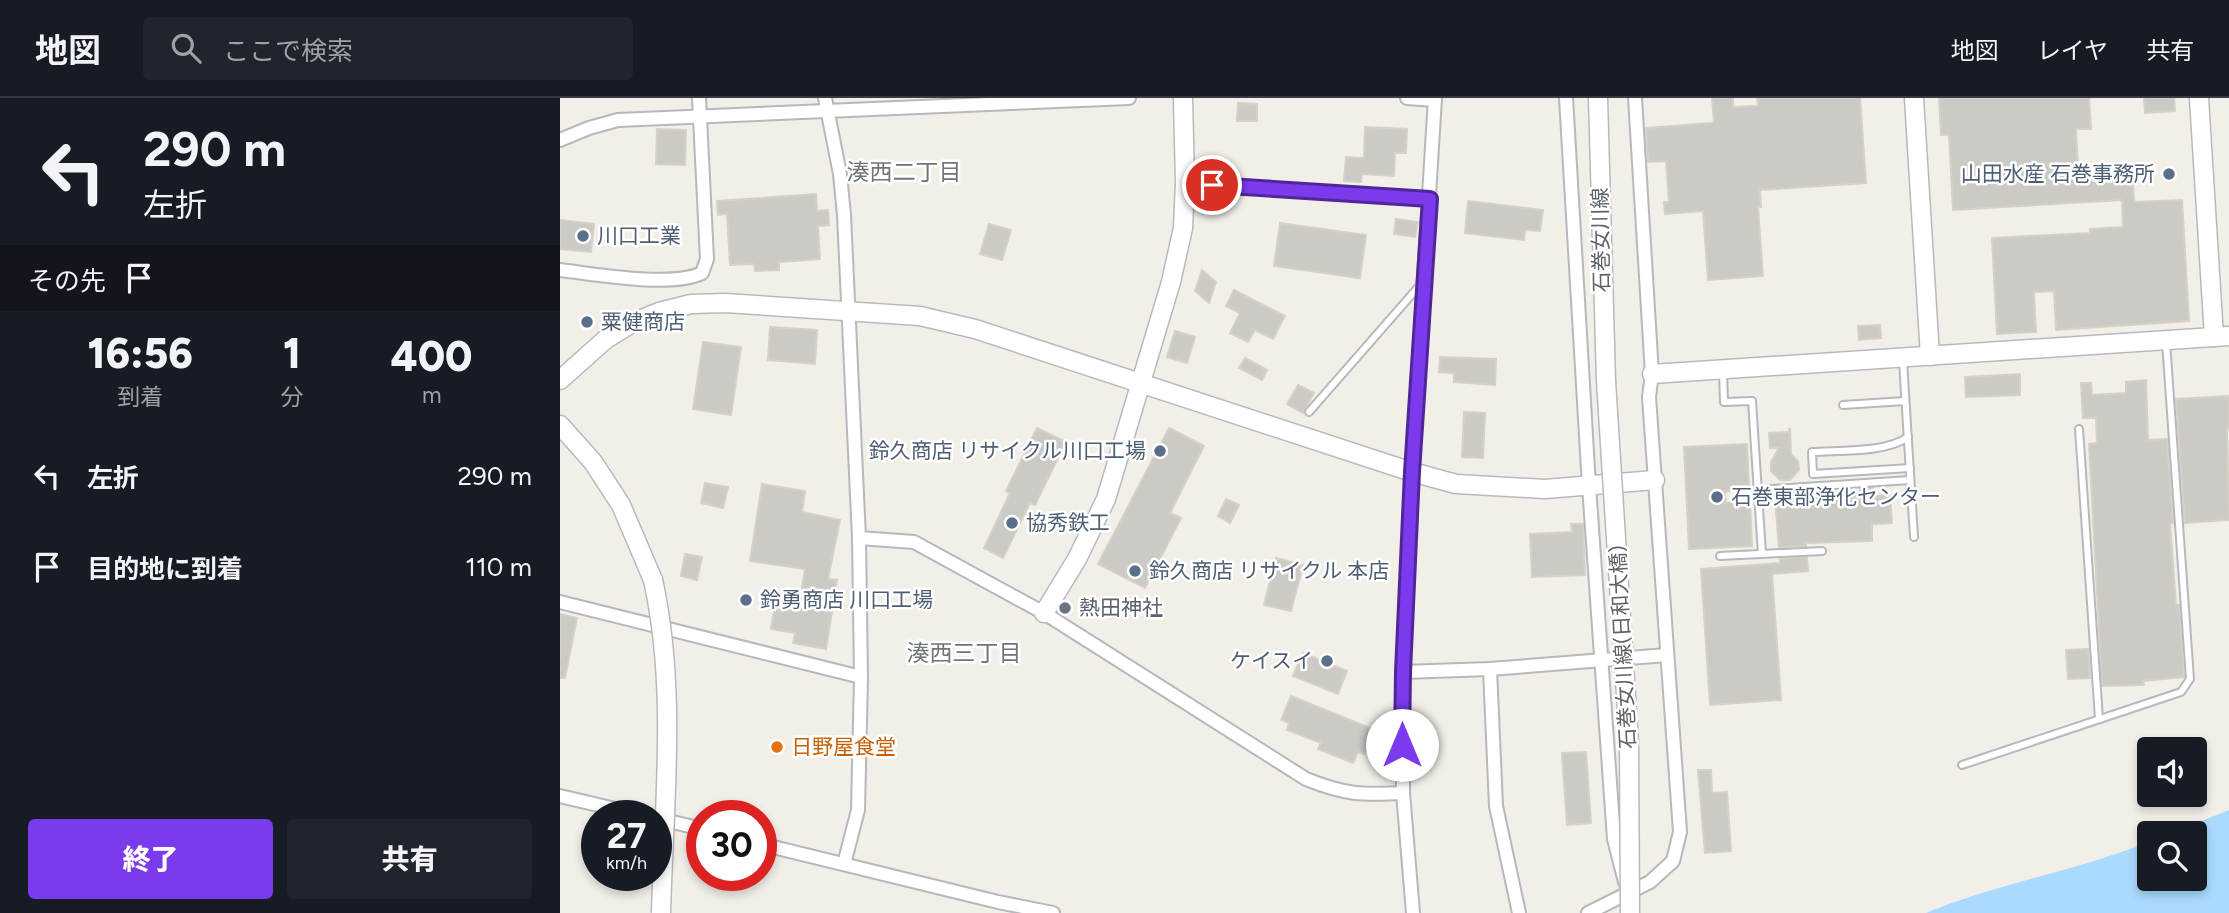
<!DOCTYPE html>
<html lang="ja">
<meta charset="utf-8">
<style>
:root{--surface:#171b24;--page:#20242c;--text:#f1f3f6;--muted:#9ea1a6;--line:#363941;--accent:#7c3aed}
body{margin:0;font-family:Figtree,"Noto Sans JP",sans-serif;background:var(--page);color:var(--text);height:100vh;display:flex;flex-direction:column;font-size:26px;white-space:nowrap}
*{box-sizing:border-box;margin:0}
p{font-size:23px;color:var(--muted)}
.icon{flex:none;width:38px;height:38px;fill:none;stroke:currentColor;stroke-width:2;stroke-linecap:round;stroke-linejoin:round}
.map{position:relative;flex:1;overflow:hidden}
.sheet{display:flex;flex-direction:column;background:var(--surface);width:560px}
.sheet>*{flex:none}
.guide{background:#171b24;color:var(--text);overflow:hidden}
.buttons{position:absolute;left:1577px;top:639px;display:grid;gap:14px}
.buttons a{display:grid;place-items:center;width:70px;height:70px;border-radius:7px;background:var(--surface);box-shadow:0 4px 10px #0003;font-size:35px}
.speed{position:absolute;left:21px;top:702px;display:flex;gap:14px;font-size:35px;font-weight:700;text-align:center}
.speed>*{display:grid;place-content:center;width:91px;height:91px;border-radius:50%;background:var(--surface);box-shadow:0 4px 10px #0003;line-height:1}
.speed small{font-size:18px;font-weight:400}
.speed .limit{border:10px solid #d22;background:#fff;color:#111}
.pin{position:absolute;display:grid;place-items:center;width:60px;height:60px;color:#fff;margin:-30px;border:4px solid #fff;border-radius:50%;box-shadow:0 2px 7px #0007}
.me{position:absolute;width:77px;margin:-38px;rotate:0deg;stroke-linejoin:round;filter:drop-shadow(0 0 5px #0008)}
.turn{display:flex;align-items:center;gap:24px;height:147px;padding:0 28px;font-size:32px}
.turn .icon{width:91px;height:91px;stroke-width:2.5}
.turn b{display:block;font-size:49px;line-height:60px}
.then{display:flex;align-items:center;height:66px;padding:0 28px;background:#0003;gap:14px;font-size:26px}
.eta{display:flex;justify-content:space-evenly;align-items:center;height:119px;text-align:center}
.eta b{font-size:42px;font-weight:800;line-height:49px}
.action{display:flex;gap:14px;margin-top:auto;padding:14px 28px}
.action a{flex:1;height:80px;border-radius:7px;background:var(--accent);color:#fff;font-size:28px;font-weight:800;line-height:80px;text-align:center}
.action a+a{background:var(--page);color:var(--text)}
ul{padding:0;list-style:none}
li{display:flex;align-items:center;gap:21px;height:91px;padding:0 28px}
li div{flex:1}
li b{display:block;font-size:26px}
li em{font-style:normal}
header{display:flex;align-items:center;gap:42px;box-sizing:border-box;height:98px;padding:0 35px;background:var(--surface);border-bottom:2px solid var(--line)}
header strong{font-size:33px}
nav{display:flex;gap:38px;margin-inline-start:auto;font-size:24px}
.search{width:490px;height:63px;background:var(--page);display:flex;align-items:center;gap:18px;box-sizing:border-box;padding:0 24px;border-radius:7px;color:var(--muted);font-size:26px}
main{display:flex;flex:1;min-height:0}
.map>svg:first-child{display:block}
</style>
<header>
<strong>地図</strong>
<div class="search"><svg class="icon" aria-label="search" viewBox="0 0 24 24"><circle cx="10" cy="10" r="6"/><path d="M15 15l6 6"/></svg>ここで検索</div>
<nav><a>地図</a><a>レイヤ</a><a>共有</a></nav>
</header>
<main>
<section class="sheet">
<div class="guide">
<div class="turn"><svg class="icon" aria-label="left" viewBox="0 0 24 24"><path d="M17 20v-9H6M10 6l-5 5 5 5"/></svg><div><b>290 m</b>左折</div></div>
<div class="then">その先<svg class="icon" aria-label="arrive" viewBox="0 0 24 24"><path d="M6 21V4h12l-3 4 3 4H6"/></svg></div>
</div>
<div class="eta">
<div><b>16:56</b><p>到着</p></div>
<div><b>1</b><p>分</p></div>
<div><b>400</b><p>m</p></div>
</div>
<ul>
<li><svg class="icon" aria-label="left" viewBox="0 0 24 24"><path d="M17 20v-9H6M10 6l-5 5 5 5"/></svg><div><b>左折</b></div><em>290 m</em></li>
<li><svg class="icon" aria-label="arrive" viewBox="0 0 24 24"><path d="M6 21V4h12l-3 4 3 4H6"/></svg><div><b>目的地に到着</b></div><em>110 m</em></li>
</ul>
<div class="action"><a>終了</a><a>共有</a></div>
</section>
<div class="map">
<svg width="1669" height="815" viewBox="0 0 1669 815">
<rect width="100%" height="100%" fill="#f1efe8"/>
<path fill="#aadaff" d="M1669 712V815H1366C1438 785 1516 773 1589 744V780H1634V735H1611Z"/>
<g fill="#cccac5" stroke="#d6d1c6" stroke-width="2">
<polygon points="1152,0 1173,0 1173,9 1198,8 1197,0 1300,0 1306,85 1200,92 1201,109 1198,109 1203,178 1148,182 1143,113 1105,116 1104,104 1109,104 1106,63 1088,64 1086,30 1152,25 1154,24"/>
<polygon points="1379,0 1529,0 1531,31 1516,31 1518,71 1572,69 1574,104 1622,102 1629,223 1496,232 1494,193 1474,194 1476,234 1437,236 1432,140 1530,135 1530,131 1563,129 1562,102 1393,112 1389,37 1381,37"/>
<polygon points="1584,0 1614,0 1615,13 1585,15"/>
<polygon points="678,5 697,6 697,23 677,23"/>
<polygon points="805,29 847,31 846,55 835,55 834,78 802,76 801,84 784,83 786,59 804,60"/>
<polygon points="97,31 126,32 125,67 96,66"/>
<polygon points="256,96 257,113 268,112 269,127 258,128 260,161 219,164 219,172 195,173 194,166 170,167 167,116 158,117 157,103"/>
<polygon points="908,103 983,112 980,133 965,132 964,142 905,135"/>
<polygon points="836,121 858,124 855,139 834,136"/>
<polygon points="0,122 34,126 31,154 0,151"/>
<polygon points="720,125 806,137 800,180 714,168"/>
<polygon points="429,126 451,132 442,162 420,156"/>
<polygon points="642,172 656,184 649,205 635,193"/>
<polygon points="674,192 725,218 713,241 695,232 688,244 670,235 680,215 666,208"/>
<polygon points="1320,227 1321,240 1299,242 1298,228"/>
<polygon points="210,229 257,232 255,266 208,262"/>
<polygon points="615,233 635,239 627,265 607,259"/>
<polygon points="143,244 181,249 171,317 133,311"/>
<polygon points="880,259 936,261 935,287 894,284 894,275 879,274"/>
<polygon points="685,260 707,272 702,282 679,270"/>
<polygon points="1460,276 1460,297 1406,299 1405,279"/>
<polygon points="1586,282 1588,342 1607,341 1613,425 1610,425 1616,507 1619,507 1624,579 1583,583 1584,587 1542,588 1529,346 1537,345 1536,320 1523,320 1521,285 1531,285 1532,297 1566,295 1566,284"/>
<polygon points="738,287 754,295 743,315 727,306"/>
<polygon points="1669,298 1669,330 1667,331 1669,422 1625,425 1616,301"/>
<polygon points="904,314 925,315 923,360 902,359"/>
<polygon points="477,330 506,344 475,407 470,405 443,460 424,450 450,395 446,393"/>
<polygon points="609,330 644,348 610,415 621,420 585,490 538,466"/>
<polygon points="1230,330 1231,356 1238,363 1239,372 1230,382 1220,382 1211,373 1211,364 1219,350 1210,350 1209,335 1228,334"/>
<polygon points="1187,346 1189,389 1165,394 1166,405 1190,403 1192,448 1129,451 1124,349"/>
<polygon points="145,385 168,389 163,410 141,405"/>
<polygon points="202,386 245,393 242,414 280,422 268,481 277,482 266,551 233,545 235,535 211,531 216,500 240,503 245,471 190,463"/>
<polygon points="1313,390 1314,398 1330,397 1332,425 1312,426 1312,443 1246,445 1246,448 1219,449 1215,402 1300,397 1300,391"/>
<polygon points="666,401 679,407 670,425 658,418"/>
<polygon points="1011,426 1023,426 1025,477 972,479 970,436 1012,434"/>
<polygon points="125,456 142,459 137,482 121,478"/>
<polygon points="1247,459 1248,473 1212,476 1221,602 1150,607 1141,471 1220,465 1220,461"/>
<polygon points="716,460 743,467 731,513 704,507"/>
<polygon points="0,516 17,520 5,580 0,580"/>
<polygon points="1528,551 1530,580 1508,581 1506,552"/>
<polygon points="743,555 787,573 778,596 733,578"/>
<polygon points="731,598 815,632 805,656 798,654 793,665 758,651 761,645 727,632 729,625 721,622"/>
<polygon points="1026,654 1031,725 1007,727 1002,655"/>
<polygon points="1138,672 1151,672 1152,695 1167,694 1171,753 1145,755"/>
</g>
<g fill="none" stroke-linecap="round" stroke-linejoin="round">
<g stroke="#b5b8bc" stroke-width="10">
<g id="lane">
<polyline points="1343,263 1354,439"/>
<polyline points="1163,273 1164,304 1192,303 1202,456"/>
<polyline points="1283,307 1345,303"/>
<polyline points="749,314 861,186"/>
<polyline points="1519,331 1539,621"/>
<path d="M1348 339C1326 355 1279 352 1252 354L1253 376 1350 370"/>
<polyline points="1198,392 1350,382"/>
<polyline points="1160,458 1262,453"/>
<polyline points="1402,667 1621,594 1630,581 1606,244"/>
</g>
</g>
<g stroke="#b5b8bc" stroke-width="16">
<g id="street">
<polyline points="265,0 280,76 284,117 299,440 301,579 298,712 284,766"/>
<polyline points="847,0 875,2"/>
<polyline points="1006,0 1029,388 1054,741 1065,784"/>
<polyline points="0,42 29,30 58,22 569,0"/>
<polyline points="625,85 870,101"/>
<path d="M0 172C34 176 112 190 142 175L147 161 139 0"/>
<path d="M299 440 354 444 484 515 746 681C786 697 801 697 843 695"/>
<polyline points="0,504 301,579"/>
<polyline points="930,571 936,708 959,815"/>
<polyline points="843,574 930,571 1107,557"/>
<polyline points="0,698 85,718"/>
<polyline points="100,721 142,731"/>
<polyline points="201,746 438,804 493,815"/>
<polyline points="853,815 843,695 843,574 852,374 875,0"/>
<polyline points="1028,815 1090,784 1113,763 1120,734 1089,299 1092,276 1075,0"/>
</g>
</g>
<g stroke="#b6babf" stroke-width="21">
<g id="secondary">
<polyline points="1038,0 1046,283"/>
<polyline points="1354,0 1370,258"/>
<polyline points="1639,0 1654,239"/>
<polyline points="1092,276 1669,238"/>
<polyline points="0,282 46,241 72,225 99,214 131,206 165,205 360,218 415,231 852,374 896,386 985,391 1095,382"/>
<polyline points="0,327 33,364 61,407 93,482"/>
<polyline points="484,515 517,461 546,401 611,184 623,130 625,85 623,0"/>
</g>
</g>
<use href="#lane" stroke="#fff" stroke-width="6"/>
<use href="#street" stroke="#fff" stroke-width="12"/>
<use href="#secondary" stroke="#fff" stroke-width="18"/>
<g stroke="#b6babf" stroke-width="21" stroke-linecap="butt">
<g id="secondary-bridge">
<polyline points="1046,283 1069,645 1070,815"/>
<path d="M93 482C117 590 104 705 101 815"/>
</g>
</g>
<use href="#secondary-bridge" stroke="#fff" stroke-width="18"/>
</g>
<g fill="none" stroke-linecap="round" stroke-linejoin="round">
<g stroke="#51269a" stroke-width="18">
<polyline id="route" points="652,87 870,101 852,374 843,574 842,647"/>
</g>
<use href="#route" stroke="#7c3aed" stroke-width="12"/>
</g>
<g fill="#5c6f8a" stroke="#fff" stroke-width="2.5">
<circle cx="1609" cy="76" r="7"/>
<circle cx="23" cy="138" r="7"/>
<circle cx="27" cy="224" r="7"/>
<circle cx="600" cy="353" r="7"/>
<circle cx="1157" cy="399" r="7"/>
<circle cx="452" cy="425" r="7"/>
<circle cx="575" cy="473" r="7"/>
<circle cx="186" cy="502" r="7"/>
<circle cx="767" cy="563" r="7"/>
</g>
<circle fill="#6b7280" stroke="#fff" stroke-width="2.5" cx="505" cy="510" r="7"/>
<circle fill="#e8710a" stroke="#fff" stroke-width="2.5" cx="217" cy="649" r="7"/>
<g text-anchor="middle" stroke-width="5" stroke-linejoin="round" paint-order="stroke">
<g font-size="21" fill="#4e5e75" stroke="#fff" text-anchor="start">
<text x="1595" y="83" text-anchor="end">山田水産 石巻事務所</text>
<text x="37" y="145">川口工業</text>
<text x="41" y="231">粟健商店</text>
<text x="586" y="360" text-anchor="end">鈴久商店 リサイクル川口工場</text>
<text x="1171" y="406">石巻東部浄化センター</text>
<text x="466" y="432">協秀鉄工</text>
<text x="589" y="480">鈴久商店 リサイクル 本店</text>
<text x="200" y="509">鈴勇商店 川口工場</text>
<text x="753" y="570" text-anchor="end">ケイスイ</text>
</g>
<g font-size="21" fill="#5f6368" stroke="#fff">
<text transform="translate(1041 142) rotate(-91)" y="7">石巻女川線</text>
<text transform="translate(1063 549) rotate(-93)" y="7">石巻女川線(日和大橋)</text>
</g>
<g font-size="21" fill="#5b616d" stroke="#fff" text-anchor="start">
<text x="519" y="517">熱田神社</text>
</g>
<g font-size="21" fill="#c56008" stroke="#fff" text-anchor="start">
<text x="231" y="656">日野屋食堂</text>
</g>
<g font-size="23" fill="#70757a" stroke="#fff">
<text x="344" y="82">湊西二丁目</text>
<text x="404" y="563">湊西三丁目</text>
</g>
</g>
</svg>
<div class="buttons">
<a><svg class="icon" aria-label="sound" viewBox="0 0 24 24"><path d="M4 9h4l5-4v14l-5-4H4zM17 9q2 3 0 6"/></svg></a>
<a><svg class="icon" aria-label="search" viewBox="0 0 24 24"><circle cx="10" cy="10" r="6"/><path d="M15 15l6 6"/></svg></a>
</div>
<div class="speed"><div>27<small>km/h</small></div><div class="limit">30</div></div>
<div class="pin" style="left:652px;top:87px;background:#d93025"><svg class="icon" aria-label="arrive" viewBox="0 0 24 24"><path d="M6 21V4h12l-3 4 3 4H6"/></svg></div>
<svg class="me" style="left:842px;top:647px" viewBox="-20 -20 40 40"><circle r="19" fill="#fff"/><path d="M0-13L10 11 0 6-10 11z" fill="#7c3aed"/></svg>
</div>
</main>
